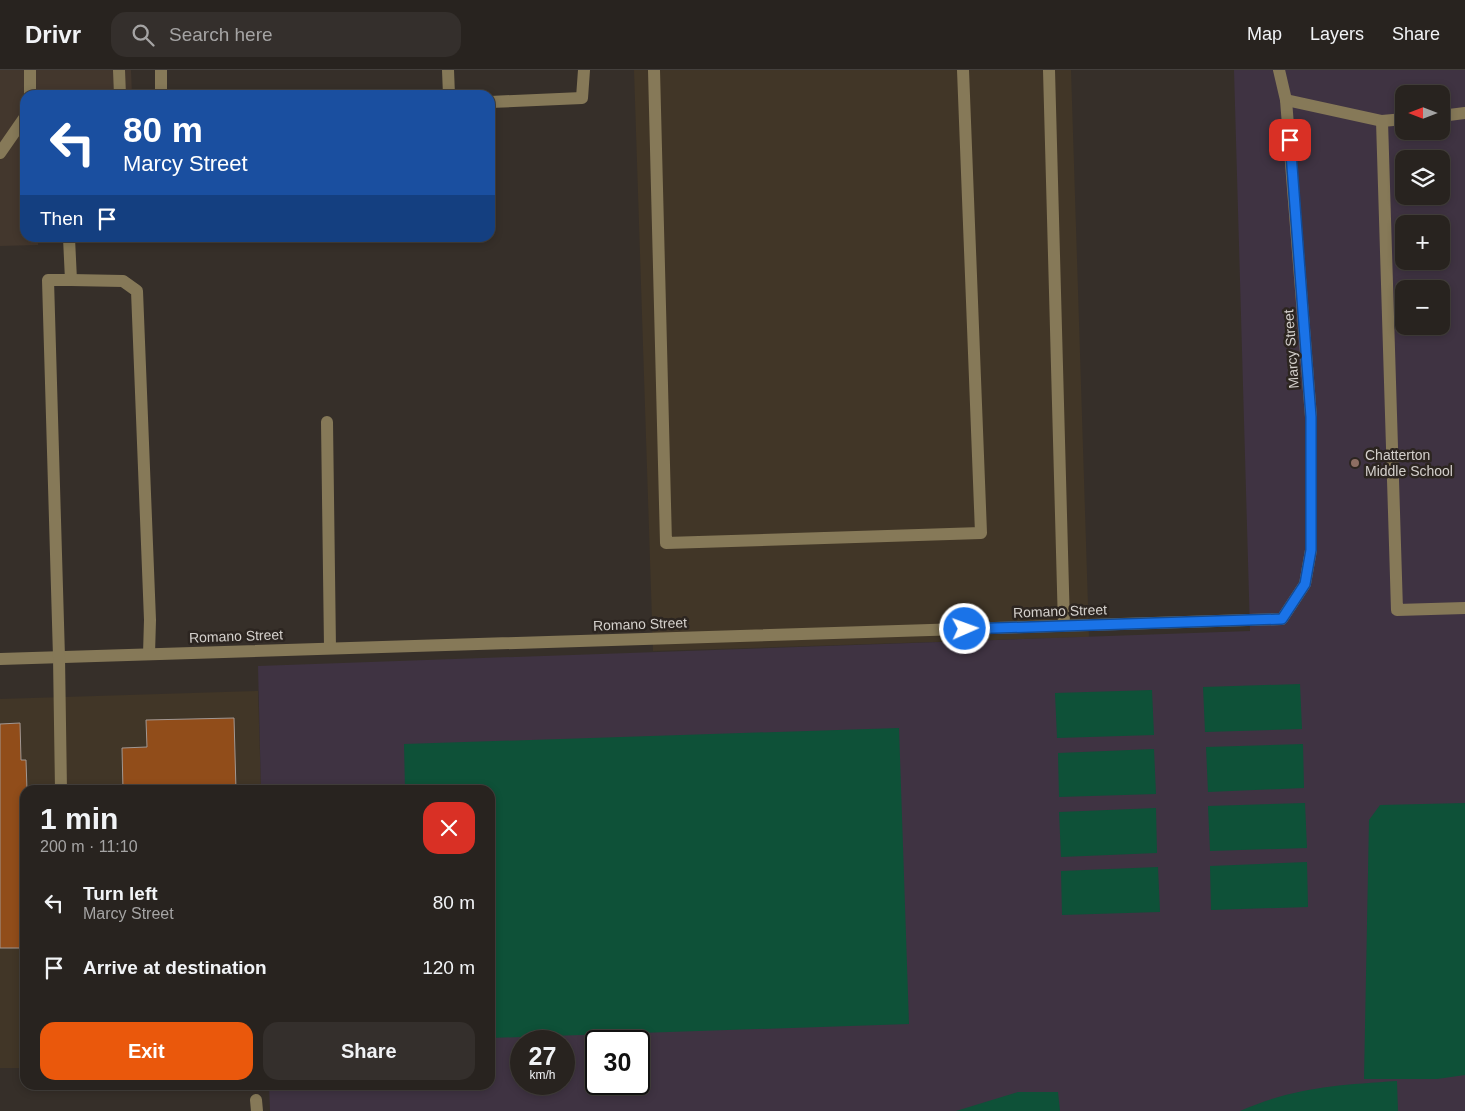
<!DOCTYPE html>
<meta charset="utf-8">
<style>
:root{--surface:#28231f;--page:#342f2c;--text:#f1f3f6;--muted:#a5a4a4;--line:#44403d;--accent:#ea580c}
body{margin:0;font-family:Helvetica,sans-serif;background:var(--page);color:var(--text);height:100vh;display:flex;flex-direction:column;font-size:19px;white-space:nowrap}
*{box-sizing:border-box;margin:0}
p{font-size:16px;color:var(--muted)}
.icon{flex:none;width:28px;height:28px;fill:none;stroke:currentColor;stroke-width:2;stroke-linecap:round;stroke-linejoin:round}
.map{position:relative;flex:1;overflow:hidden}
.drawer{position:absolute;left:20px;top:715px;width:475px;height:305px;display:flex;flex-direction:column;background:var(--surface);border-radius:15px;box-shadow:0 2px 8px #0003,0 0 0 1px var(--line)}
.drawer>*{flex:none}
.banner{position:absolute;left:20px;top:20px;width:475px;height:152px;border-radius:15px;box-shadow:0 2px 8px #0003,0 0 0 1px var(--line);background:#1a4fa0;color:#fff;overflow:hidden}
.needle{width:32px;rotate:270deg}
.buttons{position:absolute;left:1395px;top:15px;display:grid;gap:10px}
.buttons a{display:grid;place-items:center;width:55px;height:55px;border-radius:10px;background:var(--surface);box-shadow:0 2px 8px #0003,0 0 0 1px var(--line);font-size:25px}
.speed{position:absolute;left:510px;top:960px;display:flex;gap:10px;font-size:25px;font-weight:700;text-align:center}
.speed>*{display:grid;place-content:center;width:65px;height:65px;border-radius:50%;background:var(--surface);box-shadow:0 2px 8px #0003,0 0 0 1px var(--line);line-height:1}
.speed small{font-size:12px;font-weight:400}
.speed .limit{border:2px solid #111;border-radius:8px;background:#fff;color:#111}
.pin{position:absolute;display:grid;place-items:center;width:42px;height:42px;color:#fff;margin:-21px;border-radius:10px;box-shadow:0 2px 8px #0006}
.me{position:absolute;width:55px;margin:-28px;rotate:88deg;stroke-linejoin:round;filter:drop-shadow(0 0 4px #0008)}
.turn{display:flex;align-items:center;gap:18px;height:105px;padding:0 20px;font-size:22px}
.turn .icon{width:65px;height:65px;stroke-width:2.5}
.turn b{display:block;font-size:35px;line-height:42px}
.then{display:flex;align-items:center;height:48px;padding:0 20px;background:#0003;gap:10px;font-size:19px}
.round{display:grid;place-items:center;flex:none;width:52px;height:52px;border-radius:15px;background:var(--page)}
.head{display:flex;align-items:center;justify-content:space-between;height:85px;padding:0 20px}
h1{font-size:30px;font-weight:700;line-height:38px}
.primary-button{display:flex;gap:10px;margin-top:auto;padding:10px 20px}
.primary-button a{flex:1;height:58px;border-radius:15px;background:var(--accent);color:#fff;font-size:20px;font-weight:700;line-height:58px;text-align:center}
.primary-button a+a{background:var(--page);color:var(--text)}
ul{padding:0;list-style:none}
li{display:flex;align-items:center;gap:15px;height:65px;padding:0 20px}
li div{flex:1}
li b{display:block;font-size:19px}
li em{font-style:normal}
header{display:flex;align-items:center;gap:30px;box-sizing:border-box;height:70px;padding:0 25px;background:var(--surface);border-bottom:1px solid var(--line)}
header strong{font-size:24px}
nav{display:flex;gap:28px;margin-inline-start:auto;font-size:18px}
.search{width:350px;height:45px;background:var(--page);display:flex;align-items:center;gap:12px;box-sizing:border-box;padding:0 18px;border-radius:15px;color:var(--muted);font-size:19px}
.map>svg:first-child{display:block}
</style>
<header>
<strong>Drivr</strong>
<div class="search"><svg class="icon" aria-label="search" viewBox="0 0 24 24"><circle cx="10" cy="10" r="6"/><path d="M15 15l6 6"/></svg>Search here</div>
<nav><a>Map</a><a>Layers</a><a>Share</a></nav>
</header>
<div class="map">
<svg width="1465" height="1041" viewBox="0 0 1465 1041">
<rect width="100%" height="100%" fill="#362f29"/>
<polygon fill="#43372d" points="0,0 131,0 132,25 25,25 25,168 38,168 38,175 0,176"/>
<g fill="#413627">
<polygon points="634,0 1071,0 1089,567 653,581"/>
<polygon points="258,621 261,720 25,720 25,998 0,998 0,629"/>
</g>
<path fill="#3f3342" fill-rule="evenodd" d="M1234 0H1465V1041H270L269 1015H490V720H261L258 596 1250 561ZM1404 24H1441V61H1404ZM1404 89H1441V126H1404ZM1404 154H1441V191H1404ZM1404 219H1441V256H1404ZM521 971H564V1014H521ZM596 971H639V1014H596Z"/>
<g fill="#0e5138">
<polygon points="1300,614 1302,659 1205,662 1203,617"/>
<polygon points="1152,620 1154,665 1057,668 1055,623"/>
<polygon points="899,658 909,954 490,968 490,720 405,720 404,674"/>
<polygon points="1303,674 1304,718 1208,722 1206,677"/>
<polygon points="1154,679 1156,724 1059,727 1058,683"/>
<polygon points="1305,733 1307,778 1210,781 1208,736"/>
<polygon points="1465,733 1465,1005 1437,1009 1364,1009 1369,750 1380,735"/>
<polygon points="1156,738 1157,783 1061,787 1059,742"/>
<polygon points="1307,792 1308,837 1211,840 1210,796"/>
<polygon points="1158,797 1160,842 1062,845 1061,801"/>
<path d="M1397 1011 1398 1041H1240C1295 1017 1338 1015 1397 1011Z"/>
<polygon points="1018,1022 1058,1022 1060,1041 956,1041"/>
</g>
<g fill="#914d1a" stroke="#a19792">
<polygon points="234,648 236,720 123,720 122,678 147,677 146,650"/>
<polygon points="20,653 21,690 26,690 27,720 25,720 25,878 0,878 0,654"/>
</g>
<g fill="none" stroke-linecap="round" stroke-linejoin="round">
<g stroke="#867958" stroke-width="12">
<polyline points="30,0 30,25"/>
<polyline points="119,0 120,25"/>
<polyline points="448,0 449,25"/>
<polyline points="654,0 666,473 981,463 963,0"/>
<polyline points="1049,0 1064,556"/>
<polyline points="161,25 161,0"/>
<polyline points="1286,30 1382,51"/>
<polyline points="490,32 582,28 584,0"/>
<polyline points="1441,46 1465,43"/>
<polyline points="1404,49 1382,51 1397,540 1465,538"/>
<polyline points="0,83 25,47"/>
<polyline points="71,210 123,211 137,221 150,550 149,584"/>
<polyline points="327,352 330,578"/>
<polyline points="0,589 1282,549 1305,514 1311,480 1311,347 1286,30 1279,0"/>
<polyline points="61,720 59,587 48,210 71,210 69,168"/>
<polyline points="256,1030 257,1041"/>
</g>
</g>
<g fill="none" stroke-linecap="round" stroke-linejoin="round">
<g stroke="#114b97" stroke-width="12">
<polyline id="route" points="965,559 1282,549 1305,514 1311,480 1311,347 1290,70"/>
</g>
<use href="#route" stroke="#1a73e8" stroke-width="9"/>
</g>
<circle fill="#8d6e63" stroke="#2c2520" stroke-width="2" cx="1355" cy="393" r="5"/>
<g text-anchor="middle" stroke-width="5" stroke-linejoin="round" paint-order="stroke">
<g font-size="14" fill="#d4d0cc" stroke="#2c2520">
<text transform="translate(1291 279) rotate(-94)" y="5">Marcy Street</text>
<text transform="translate(1060 541) rotate(-2)" y="5">Romano Street</text>
<text transform="translate(640 554) rotate(-2)" y="5">Romano Street</text>
<text transform="translate(236 566) rotate(-2)" y="5">Romano Street</text>
</g>
<g font-size="14" fill="#d4d0cc" stroke="#2c2520" text-anchor="start">
<text x="1365" y="390">Chatterton<tspan x="1365" dy="16">Middle School</tspan></text>
</g>
</g>
</svg>
<div class="buttons">
<a><svg class="needle" viewBox="-14 -14 28 28"><path d="M0-13l5 13h-10z" fill="#e53935"/><path d="M0 13l5-13h-10z" fill="#a5a4a4"/></svg></a>
<a><svg class="icon" aria-label="layers" viewBox="0 0 24 24"><path d="M12 4l9 5-9 5-9-5zM3 14l9 5 9-5"/></svg></a>
<a>+</a>
<a>−</a>
</div>
<div class="speed"><div>27<small>km/h</small></div><div class="limit">30</div></div>
<div class="pin" style="left:1290px;top:70px;background:#d93025"><svg class="icon" aria-label="arrive" viewBox="0 0 24 24"><path d="M6 21V4h12l-3 4 3 4H6"/></svg></div>
<svg class="me" style="left:965px;top:559px" viewBox="-20 -20 40 40"><circle r="17" fill="#1a73e8" stroke="#fff" stroke-width="3"/><path d="M0-11L8 9 0 5-8 9z" fill="#fff"/></svg>
<div class="banner">
<div class="turn"><svg class="icon" aria-label="left" viewBox="0 0 24 24"><path d="M17 20v-9H6M10 6l-5 5 5 5"/></svg><div><b>80 m</b>Marcy Street</div></div>
<div class="then">Then<svg class="icon" aria-label="arrive" viewBox="0 0 24 24"><path d="M6 21V4h12l-3 4 3 4H6"/></svg></div>
</div>
<section class="drawer">
<div class="head"><div><h1>1 min</h1><p>200 m · 11:10</p></div><a class="round" style="background:#d93025;color:#fff"><svg class="icon" aria-label="close" viewBox="0 0 24 24"><path d="M6 6l12 12M18 6L6 18"/></svg></a></div>
<ul>
<li><svg class="icon" aria-label="left" viewBox="0 0 24 24"><path d="M17 20v-9H6M10 6l-5 5 5 5"/></svg><div><b>Turn left</b><p>Marcy Street</p></div><em>80 m</em></li>
<li><svg class="icon" aria-label="arrive" viewBox="0 0 24 24"><path d="M6 21V4h12l-3 4 3 4H6"/></svg><div><b>Arrive at destination</b></div><em>120 m</em></li>
</ul>
<div class="primary-button"><a>Exit</a><a>Share</a></div>
</section>
</div>
